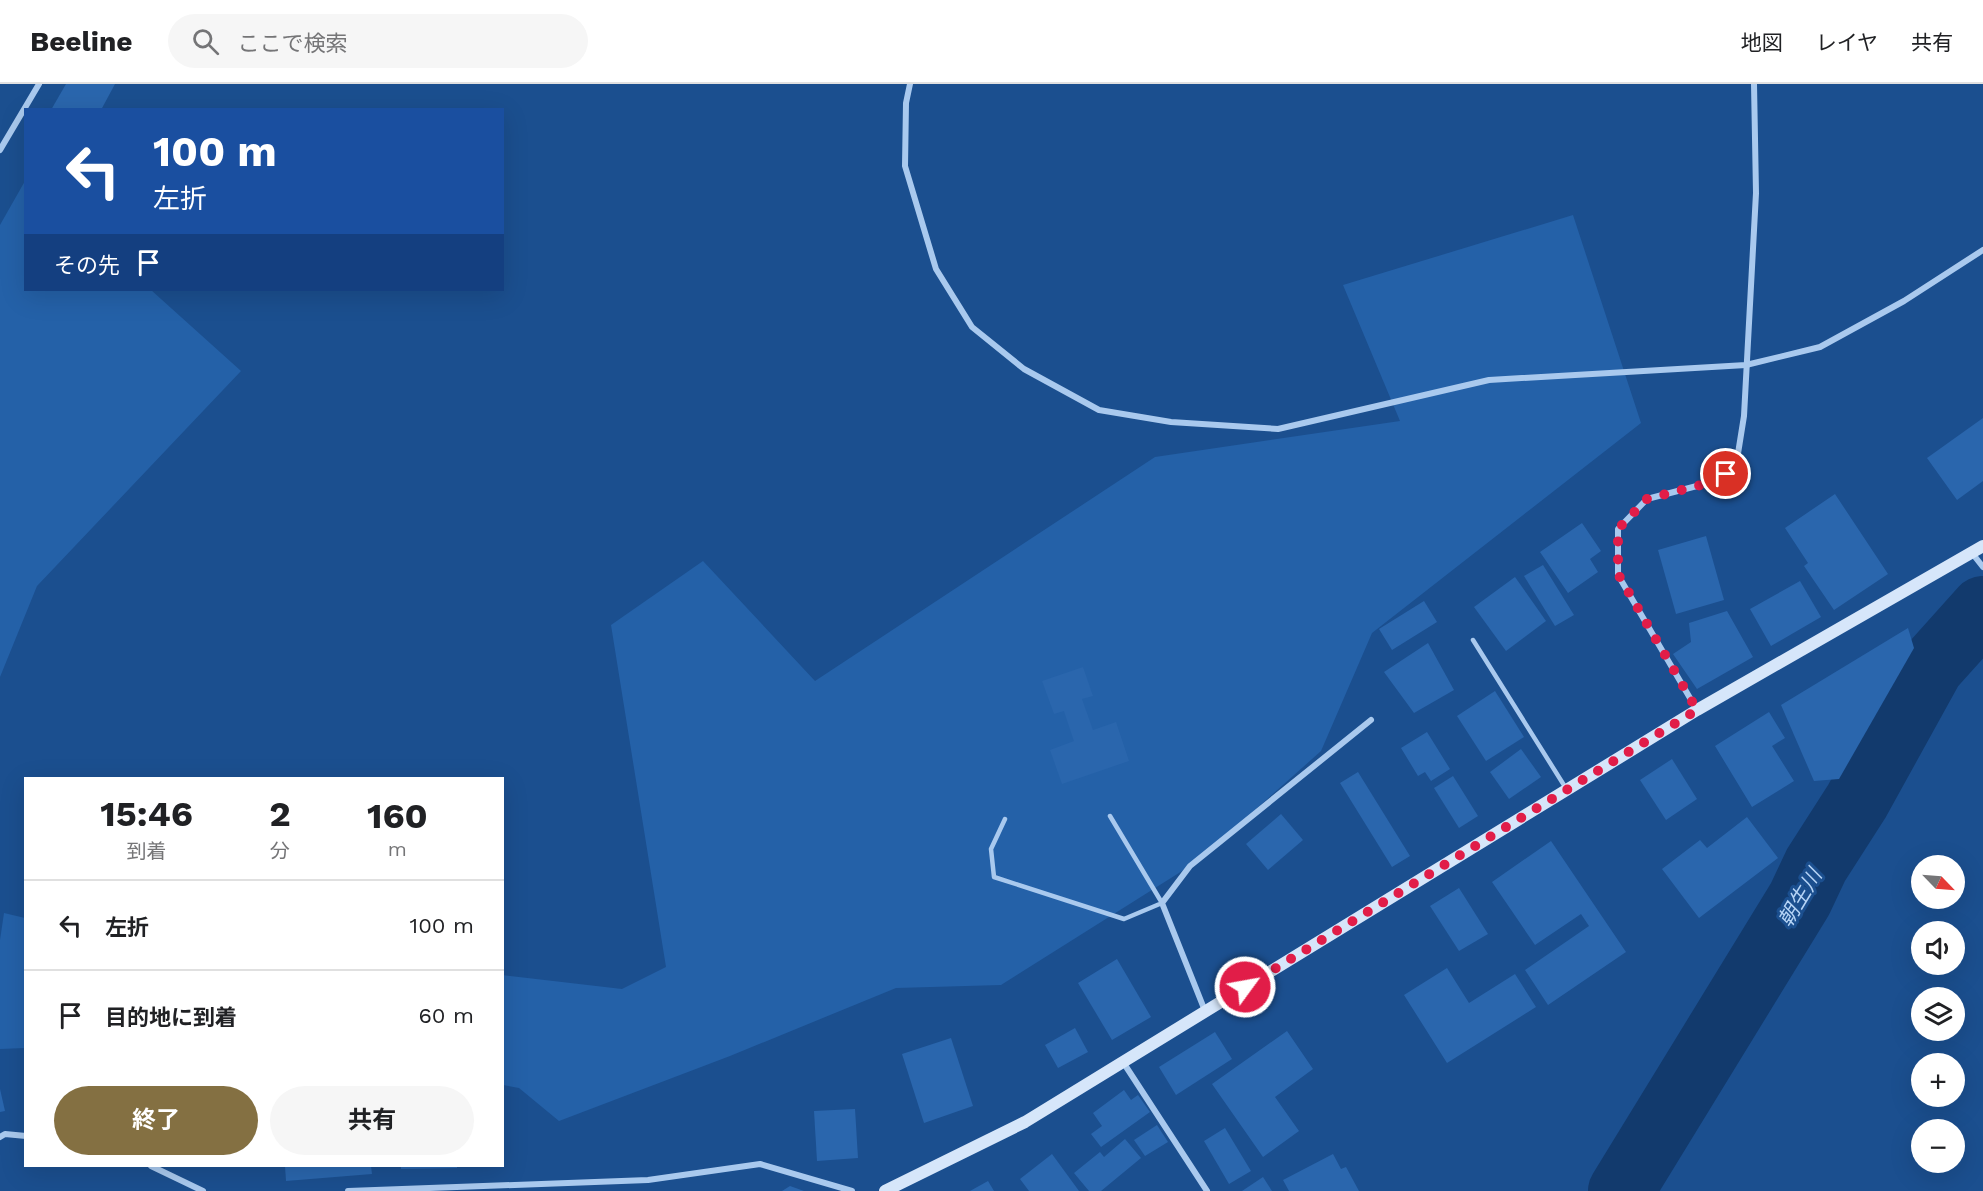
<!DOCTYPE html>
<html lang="ja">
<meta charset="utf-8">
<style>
:root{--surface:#fff;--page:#f6f6f6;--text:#202124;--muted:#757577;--line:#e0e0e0;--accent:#847042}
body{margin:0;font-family:"Work Sans","Noto Sans JP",sans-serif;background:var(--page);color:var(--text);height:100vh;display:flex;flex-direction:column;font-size:22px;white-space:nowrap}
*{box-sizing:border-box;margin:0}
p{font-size:20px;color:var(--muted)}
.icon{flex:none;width:33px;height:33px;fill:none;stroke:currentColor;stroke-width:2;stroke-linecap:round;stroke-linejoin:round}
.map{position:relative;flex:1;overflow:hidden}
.drawer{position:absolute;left:24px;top:693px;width:480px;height:390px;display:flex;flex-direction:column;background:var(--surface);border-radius:0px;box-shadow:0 6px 24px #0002}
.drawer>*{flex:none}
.hud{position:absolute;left:24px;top:24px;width:480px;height:183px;border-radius:0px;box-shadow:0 6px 24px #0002;background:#1a4fa0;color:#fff;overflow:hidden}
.needle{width:39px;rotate:115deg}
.buttons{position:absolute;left:1911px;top:771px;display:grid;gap:12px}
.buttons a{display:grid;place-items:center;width:54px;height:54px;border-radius:50%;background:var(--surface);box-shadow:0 6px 24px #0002;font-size:30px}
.pin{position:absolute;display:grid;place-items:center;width:51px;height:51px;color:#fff;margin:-26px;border:3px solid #fff;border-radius:50%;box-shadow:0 2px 6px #0007}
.me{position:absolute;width:66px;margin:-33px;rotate:58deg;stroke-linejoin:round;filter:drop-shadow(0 0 4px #0008)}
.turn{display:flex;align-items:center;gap:21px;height:126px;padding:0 30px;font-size:27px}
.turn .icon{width:78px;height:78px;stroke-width:2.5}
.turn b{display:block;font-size:42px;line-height:51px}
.then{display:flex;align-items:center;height:57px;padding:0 30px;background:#0003;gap:12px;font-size:22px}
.eta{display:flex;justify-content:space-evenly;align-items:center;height:102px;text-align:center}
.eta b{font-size:36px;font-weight:700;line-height:42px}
.button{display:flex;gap:12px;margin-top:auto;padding:12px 30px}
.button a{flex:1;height:69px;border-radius:36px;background:var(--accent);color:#fff;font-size:24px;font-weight:700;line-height:69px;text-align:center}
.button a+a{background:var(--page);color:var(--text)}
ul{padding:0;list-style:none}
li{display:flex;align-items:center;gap:18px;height:90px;padding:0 30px;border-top:2px solid var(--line)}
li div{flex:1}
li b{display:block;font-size:22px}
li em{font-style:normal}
header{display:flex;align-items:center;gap:36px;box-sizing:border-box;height:84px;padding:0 30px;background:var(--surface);border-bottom:2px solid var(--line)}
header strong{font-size:28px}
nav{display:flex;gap:33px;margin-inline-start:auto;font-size:21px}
.search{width:420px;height:54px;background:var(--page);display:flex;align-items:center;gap:15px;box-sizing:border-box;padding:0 21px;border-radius:33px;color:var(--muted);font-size:22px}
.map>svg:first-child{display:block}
</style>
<header>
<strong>Beeline</strong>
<div class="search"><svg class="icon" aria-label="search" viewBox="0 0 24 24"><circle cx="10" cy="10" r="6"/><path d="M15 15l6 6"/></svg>ここで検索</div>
<nav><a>地図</a><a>レイヤ</a><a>共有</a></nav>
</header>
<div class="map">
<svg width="1983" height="1107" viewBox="0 0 1983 1107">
<rect width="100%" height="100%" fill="#1b4f8f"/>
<g fill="#2461a8">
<polygon points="25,97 26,206 151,206 241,287 37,502 0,593 0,141"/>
<polygon points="1573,131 1641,339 1372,549 1321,667 1200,775 1190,782 1001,901 896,904 730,972 559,1037 519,1004 503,1001 502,891 622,905 666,883 611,541 703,477 815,597 1155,373 1400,337 1343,201"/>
<polygon points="4,829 25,834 25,964 0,965 0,856"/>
</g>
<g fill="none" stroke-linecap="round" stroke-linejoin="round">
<polyline stroke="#123a6d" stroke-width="66" points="1621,1107 1800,815 1816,781 1857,717 1931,583 1983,525"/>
</g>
<g fill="#2a66ad">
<polygon points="66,0 115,0 101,26 51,26"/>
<polygon points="1983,334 1983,397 1957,416 1927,374"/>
<polygon points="1835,410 1888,490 1834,526 1804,482 1808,479 1785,444"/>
<polygon points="1582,439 1601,467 1590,475 1598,488 1568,509 1540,468"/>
<polygon points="1706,452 1724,516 1676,530 1658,466"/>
<polygon points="1543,481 1574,531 1555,542 1524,492"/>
<polygon points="1515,493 1546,537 1506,567 1474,523"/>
<polygon points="1800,497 1821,533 1771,562 1750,525"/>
<polygon points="1424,517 1437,538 1392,566 1379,545"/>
<polygon points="1727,527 1753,573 1697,605 1673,570 1691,558 1689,539"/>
<polygon points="1908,544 1914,564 1839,695 1814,697 1781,621"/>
<polygon points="1428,559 1454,606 1414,629 1384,588"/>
<polygon points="1083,583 1093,612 1082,615 1093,646 1116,638 1129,677 1062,700 1050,666 1074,657 1064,627 1054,630 1042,597"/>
<polygon points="1495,607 1524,653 1486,677 1457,632"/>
<polygon points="1769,628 1785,654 1772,662 1794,697 1752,723 1715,662"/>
<polygon points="1427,648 1450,685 1431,697 1425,688 1418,692 1401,664"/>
<polygon points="1521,665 1541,693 1509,715 1490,688"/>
<polygon points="1672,675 1697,715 1666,736 1640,696"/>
<polygon points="1358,688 1410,772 1392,783 1340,699"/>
<polygon points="1453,692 1478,732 1459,744 1434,704"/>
<polygon points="1281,730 1303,756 1268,786 1246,760"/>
<polygon points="1747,733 1778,774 1699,834 1662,785 1700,756 1707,764"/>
<polygon points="1551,757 1626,868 1548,921 1525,886 1589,842 1581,830 1535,861 1492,798"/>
<polygon points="1459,804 1488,850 1459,867 1430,822"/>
<polygon points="1117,875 1151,933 1112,956 1078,899"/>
<polygon points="1447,884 1469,919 1515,890 1536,923 1447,979 1404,911"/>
<polygon points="1075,944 1088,968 1058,984 1045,961"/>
<polygon points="1287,947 1313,985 1275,1013 1299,1047 1263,1073 1212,1000"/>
<polygon points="1215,948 1232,975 1176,1011 1159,983"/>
<polygon points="951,954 973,1022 924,1039 902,970"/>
<polygon points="0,1005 5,1027 0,1028"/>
<polygon points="1124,1006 1131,1016 1138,1011 1150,1028 1101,1063 1091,1050 1102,1042 1093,1029"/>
<polygon points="855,1025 858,1074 817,1077 814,1027"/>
<polygon points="1157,1041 1168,1058 1145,1072 1134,1056"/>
<polygon points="1225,1044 1251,1087 1229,1100 1204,1057"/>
<polygon points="1125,1055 1141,1074 1101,1107 1089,1107 1074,1089 1100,1068 1104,1073"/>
<polygon points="1052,1070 1079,1107 1029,1107 1020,1095"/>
<polygon points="1333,1070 1341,1085 1346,1083 1359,1107 1289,1107 1283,1096"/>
<polygon points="285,1082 371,1082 372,1090 286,1097"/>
<polygon points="401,1082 457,1082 457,1084 401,1085"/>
<polygon points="1263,1093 1272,1107 1242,1107"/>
<polygon points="988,1097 994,1107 970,1107"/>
<polygon points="790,1102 804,1107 782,1107"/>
</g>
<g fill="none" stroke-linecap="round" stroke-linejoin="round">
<g stroke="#a9c9ee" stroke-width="4.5">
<polyline points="1473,556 1567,706"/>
<polyline points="1005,735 991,765 994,793 1124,835 1162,819 1110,732"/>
</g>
<g stroke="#a9c9ee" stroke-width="6">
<polyline points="910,0 906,19 905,82 936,185 972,243 1024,285 1099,326 1171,338 1278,345 1489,296 1746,281 1820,263 1904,217 1983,166"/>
<polyline points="0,66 39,0"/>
<polyline points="1972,469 1983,483"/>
<polyline points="1697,626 1618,491 1618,445 1647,415 1716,397 1736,382 1744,332 1756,109 1754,0"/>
<polyline points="1205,927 1162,819 1190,782 1371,636"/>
<polyline points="1123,978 1207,1107"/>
<polyline points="0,1053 5,1050 26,1052"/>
<polyline points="151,1082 203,1107"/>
<polyline points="348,1107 648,1096 760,1080 852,1107"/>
</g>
<polyline stroke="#d6e6fa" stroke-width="12" points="885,1107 1025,1038 1697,626 1983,462"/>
</g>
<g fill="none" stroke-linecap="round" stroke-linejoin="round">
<polyline stroke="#e11d48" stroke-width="10" stroke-dasharray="0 18" points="1245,903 1697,626 1618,490 1618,445 1647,415 1716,397 1726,390"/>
</g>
<g text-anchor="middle" stroke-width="6" stroke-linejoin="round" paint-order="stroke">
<g font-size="21" font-style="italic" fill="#b5d3f5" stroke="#1b4f8f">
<text transform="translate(1800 814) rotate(-59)" y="7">朝生川</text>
</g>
</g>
</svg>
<div class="buttons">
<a><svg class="needle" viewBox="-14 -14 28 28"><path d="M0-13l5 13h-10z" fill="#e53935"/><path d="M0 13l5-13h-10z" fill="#757577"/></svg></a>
<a><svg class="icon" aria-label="sound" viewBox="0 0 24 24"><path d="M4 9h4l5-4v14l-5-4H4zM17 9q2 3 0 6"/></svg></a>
<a><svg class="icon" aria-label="layers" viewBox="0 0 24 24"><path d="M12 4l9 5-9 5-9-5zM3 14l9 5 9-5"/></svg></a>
<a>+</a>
<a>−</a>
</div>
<div class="pin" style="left:1726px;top:390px;background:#d93025"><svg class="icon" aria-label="arrive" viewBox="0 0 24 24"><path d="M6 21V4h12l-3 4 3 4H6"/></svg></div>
<svg class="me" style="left:1245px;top:903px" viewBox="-20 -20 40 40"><circle r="17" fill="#e11d48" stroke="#fff" stroke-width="3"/><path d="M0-11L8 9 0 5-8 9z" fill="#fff"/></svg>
<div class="hud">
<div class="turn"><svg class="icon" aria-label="left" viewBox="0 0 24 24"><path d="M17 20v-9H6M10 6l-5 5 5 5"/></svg><div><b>100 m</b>左折</div></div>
<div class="then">その先<svg class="icon" aria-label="arrive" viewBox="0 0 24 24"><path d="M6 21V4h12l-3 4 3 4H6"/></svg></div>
</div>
<section class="drawer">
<div class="eta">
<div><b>15:46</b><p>到着</p></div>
<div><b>2</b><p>分</p></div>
<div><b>160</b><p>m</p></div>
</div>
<ul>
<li><svg class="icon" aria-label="left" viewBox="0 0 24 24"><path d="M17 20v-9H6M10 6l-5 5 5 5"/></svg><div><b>左折</b></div><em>100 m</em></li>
<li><svg class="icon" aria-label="arrive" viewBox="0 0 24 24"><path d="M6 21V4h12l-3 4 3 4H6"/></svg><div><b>目的地に到着</b></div><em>60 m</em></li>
</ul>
<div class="button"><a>終了</a><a>共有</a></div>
</section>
</div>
